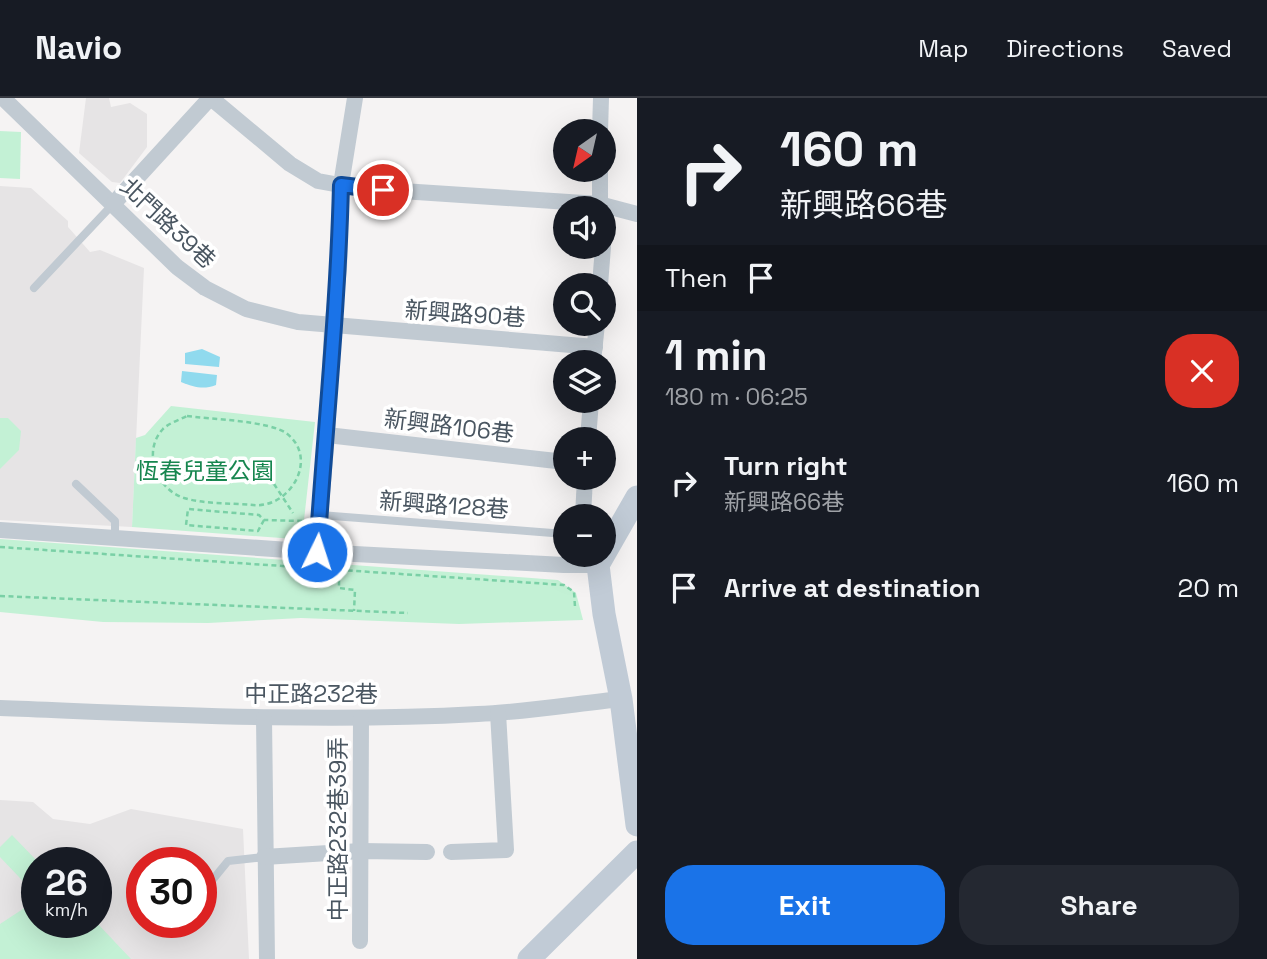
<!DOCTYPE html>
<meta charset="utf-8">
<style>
:root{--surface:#171b24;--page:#242831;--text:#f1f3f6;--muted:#9ea1a6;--line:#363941;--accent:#1a73e8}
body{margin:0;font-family:"Space Grotesk","Noto Sans TC",sans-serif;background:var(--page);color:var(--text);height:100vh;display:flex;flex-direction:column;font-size:26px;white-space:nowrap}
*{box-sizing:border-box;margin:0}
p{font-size:23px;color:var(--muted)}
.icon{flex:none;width:38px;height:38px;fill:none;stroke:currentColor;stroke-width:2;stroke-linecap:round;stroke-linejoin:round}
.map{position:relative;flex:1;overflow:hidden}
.sheet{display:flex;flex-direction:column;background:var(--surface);width:630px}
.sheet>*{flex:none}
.guide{background:#171b24;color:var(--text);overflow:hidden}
.needle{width:46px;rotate:214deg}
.buttons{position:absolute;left:553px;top:21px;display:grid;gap:14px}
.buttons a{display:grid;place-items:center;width:63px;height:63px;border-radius:50%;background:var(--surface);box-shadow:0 7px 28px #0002;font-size:35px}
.speed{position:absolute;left:21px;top:749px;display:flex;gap:14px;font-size:35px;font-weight:700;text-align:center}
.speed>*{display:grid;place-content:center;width:91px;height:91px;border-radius:50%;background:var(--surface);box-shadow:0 7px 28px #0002;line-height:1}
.speed small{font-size:18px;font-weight:400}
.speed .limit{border:10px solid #d22;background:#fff;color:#111}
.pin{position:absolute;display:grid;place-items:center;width:60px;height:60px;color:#fff;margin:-30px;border:4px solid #fff;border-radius:50%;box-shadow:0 2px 7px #0007}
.me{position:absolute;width:77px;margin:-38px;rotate:4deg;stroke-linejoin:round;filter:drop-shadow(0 0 5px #0008)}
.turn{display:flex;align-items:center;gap:24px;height:147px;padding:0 28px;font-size:32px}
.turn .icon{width:91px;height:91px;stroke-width:2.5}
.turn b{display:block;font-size:49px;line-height:60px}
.then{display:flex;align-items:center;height:66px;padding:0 28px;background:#0003;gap:14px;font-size:26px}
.round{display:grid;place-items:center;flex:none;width:74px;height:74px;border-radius:28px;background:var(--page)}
.head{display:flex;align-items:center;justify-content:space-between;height:119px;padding:0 28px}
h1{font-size:42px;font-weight:800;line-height:52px}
.cta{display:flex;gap:14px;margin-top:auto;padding:14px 28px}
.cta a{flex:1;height:80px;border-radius:28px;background:var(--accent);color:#fff;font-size:28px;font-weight:800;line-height:80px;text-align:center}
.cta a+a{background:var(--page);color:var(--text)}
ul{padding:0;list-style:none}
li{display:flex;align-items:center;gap:21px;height:105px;padding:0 28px}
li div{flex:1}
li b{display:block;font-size:26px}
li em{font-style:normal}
header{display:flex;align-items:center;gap:42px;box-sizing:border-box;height:98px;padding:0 35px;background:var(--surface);border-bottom:2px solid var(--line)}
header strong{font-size:33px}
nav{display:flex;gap:38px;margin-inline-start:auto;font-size:24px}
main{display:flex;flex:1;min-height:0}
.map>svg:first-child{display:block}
</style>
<header>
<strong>Navio</strong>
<nav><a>Map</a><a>Directions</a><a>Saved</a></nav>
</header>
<main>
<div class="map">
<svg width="637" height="861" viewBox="0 0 637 861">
<rect width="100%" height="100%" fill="#f5f3f3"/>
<g fill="#e6e4e5" fill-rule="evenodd">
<polygon points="86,0 109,0 111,9 130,5 147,16 147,49 120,85 112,84 79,55"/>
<polygon points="0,88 31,90 68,123 68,129 90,154 100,152 144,170 132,429 0,422"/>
<path d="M0 702 33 704 53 721 90 726 131 711 243 731 249 861H0ZM37 765H96V824H37ZM142 765H201V824H142Z"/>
</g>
<g fill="#c3f1d5">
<polygon points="0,33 21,34 20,81 0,80"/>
<polygon points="171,308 315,324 303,431 295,441 132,429 136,340 145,337"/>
<polygon points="0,320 8,320 21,333 19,352 0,371"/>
<polygon points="0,441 558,482 576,495 583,522 459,526 301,520 208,525 103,524 0,514"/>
<polygon points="12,737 39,765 37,765 37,798 0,759 0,749"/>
<polygon points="37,806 37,824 96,824 131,861 0,861 0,826 29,807"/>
</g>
<g fill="#90daee">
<polygon points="202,251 220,259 219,269 185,266 185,255"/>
<path d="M182 273 217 277 216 287C203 292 194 289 181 284Z"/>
</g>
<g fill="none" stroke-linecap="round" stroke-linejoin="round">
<g stroke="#7ad0a6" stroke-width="2.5" stroke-dasharray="5 3.5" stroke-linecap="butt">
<path d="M187 318C210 321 269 323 286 335 320 360 290 411 253 407 232 405 203 406 184 400 156 391 142 353 163 331 169 325 179 322 187 318Z"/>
<polyline points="424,334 425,316"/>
<polyline points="231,373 251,377 274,386"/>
<polyline points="264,422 258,433 186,427 188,411 259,417 264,422 303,423"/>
<polyline points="0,449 564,487 574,494 575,509"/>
<polyline points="339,474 339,490 355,492 354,513"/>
<polyline points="0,498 408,515"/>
</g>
<g stroke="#c1cad2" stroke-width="8">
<polyline points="34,190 114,105"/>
<polyline points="76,386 115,423 115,440"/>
<polyline points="320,417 565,436"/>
<polyline points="201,796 228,763 264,759"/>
</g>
<g stroke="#c1cad2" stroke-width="16">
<polyline points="3,0 177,169 205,190 246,211 298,224 595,249"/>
<polyline points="211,0 290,66 318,83 356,90 599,106 637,116"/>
<polyline points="600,33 601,0"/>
<polyline points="600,72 600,110"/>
<polyline points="114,105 210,0"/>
<polyline points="604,129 604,139"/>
<polyline points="600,187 603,149"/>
<polyline points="593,264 597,226"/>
<polyline points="327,337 565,364"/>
<polyline points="588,341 591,303"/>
<polyline points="583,418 585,380"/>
<polyline points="0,432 317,454 564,467 598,467 594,459"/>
<polyline points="317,454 327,337 332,229 339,171 341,87 355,0"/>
<path d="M0 610C159 616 319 625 478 616 526 614 574 606 621 601"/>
<polyline points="264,620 267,861"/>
<polyline points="451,754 506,752 498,615"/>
<polyline points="264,759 361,753 427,754"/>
<polyline points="360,843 361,620"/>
</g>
<g stroke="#c1cbd6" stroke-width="23">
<polyline points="637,399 598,467 604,516 621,601 637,727"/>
<polyline points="529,861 637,754"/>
</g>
<polyline stroke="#7ad0a6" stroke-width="2.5" stroke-dasharray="5 3.5" stroke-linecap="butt" points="274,386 293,415"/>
</g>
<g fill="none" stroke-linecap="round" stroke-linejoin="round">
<g stroke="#114b97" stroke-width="18">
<path id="route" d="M317 454C325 332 338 210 341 87L383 92"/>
</g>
<use href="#route" stroke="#1a73e8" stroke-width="12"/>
</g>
<g text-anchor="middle" stroke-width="7" stroke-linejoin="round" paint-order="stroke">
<g font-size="23" fill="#4a5661" stroke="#fff">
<text transform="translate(168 125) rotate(43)" y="8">北門路39巷</text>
<text transform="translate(465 216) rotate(4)" y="8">新興路90巷</text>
<text transform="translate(449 328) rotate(7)" y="8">新興路106巷</text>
<text transform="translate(444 407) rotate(4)" y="8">新興路128巷</text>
<text x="311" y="604">中正路232巷</text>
<text transform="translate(338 731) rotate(-90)" y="8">中正路232巷39弄</text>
</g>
<g font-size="23" fill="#17864f" stroke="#fff">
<text x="205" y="381">恆春兒童公園</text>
</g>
</g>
</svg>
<div class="buttons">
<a><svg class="needle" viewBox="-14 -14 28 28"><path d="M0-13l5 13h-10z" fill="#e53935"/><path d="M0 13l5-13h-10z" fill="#9ea1a6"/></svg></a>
<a><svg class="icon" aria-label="sound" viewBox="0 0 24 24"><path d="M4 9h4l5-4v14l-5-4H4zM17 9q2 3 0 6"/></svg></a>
<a><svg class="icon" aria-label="search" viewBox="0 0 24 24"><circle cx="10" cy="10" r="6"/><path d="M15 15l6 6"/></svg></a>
<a><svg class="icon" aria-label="layers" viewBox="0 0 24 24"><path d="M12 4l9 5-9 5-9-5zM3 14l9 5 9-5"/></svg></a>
<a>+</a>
<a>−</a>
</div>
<div class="speed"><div>26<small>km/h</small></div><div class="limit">30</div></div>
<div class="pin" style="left:383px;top:92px;background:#d93025"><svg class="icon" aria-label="arrive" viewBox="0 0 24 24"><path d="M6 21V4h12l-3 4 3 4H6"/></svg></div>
<svg class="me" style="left:317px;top:454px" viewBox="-20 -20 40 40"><circle r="17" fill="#1a73e8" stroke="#fff" stroke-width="3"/><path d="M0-11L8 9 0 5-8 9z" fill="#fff"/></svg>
</div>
<section class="sheet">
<div class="guide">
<div class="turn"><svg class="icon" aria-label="right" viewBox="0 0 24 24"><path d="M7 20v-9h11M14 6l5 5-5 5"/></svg><div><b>160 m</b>新興路66巷</div></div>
<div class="then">Then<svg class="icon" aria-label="arrive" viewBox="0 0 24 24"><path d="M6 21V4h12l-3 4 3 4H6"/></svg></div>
</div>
<div class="head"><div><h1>1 min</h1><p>180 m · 06:25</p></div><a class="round" style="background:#d93025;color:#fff"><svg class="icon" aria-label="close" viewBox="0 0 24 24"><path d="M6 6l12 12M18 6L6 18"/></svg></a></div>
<ul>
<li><svg class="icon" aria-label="right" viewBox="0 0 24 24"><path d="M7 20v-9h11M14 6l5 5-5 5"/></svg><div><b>Turn right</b><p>新興路66巷</p></div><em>160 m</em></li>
<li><svg class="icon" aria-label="arrive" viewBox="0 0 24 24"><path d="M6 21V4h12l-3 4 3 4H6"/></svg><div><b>Arrive at destination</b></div><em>20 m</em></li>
</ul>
<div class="cta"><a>Exit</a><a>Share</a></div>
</section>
</main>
